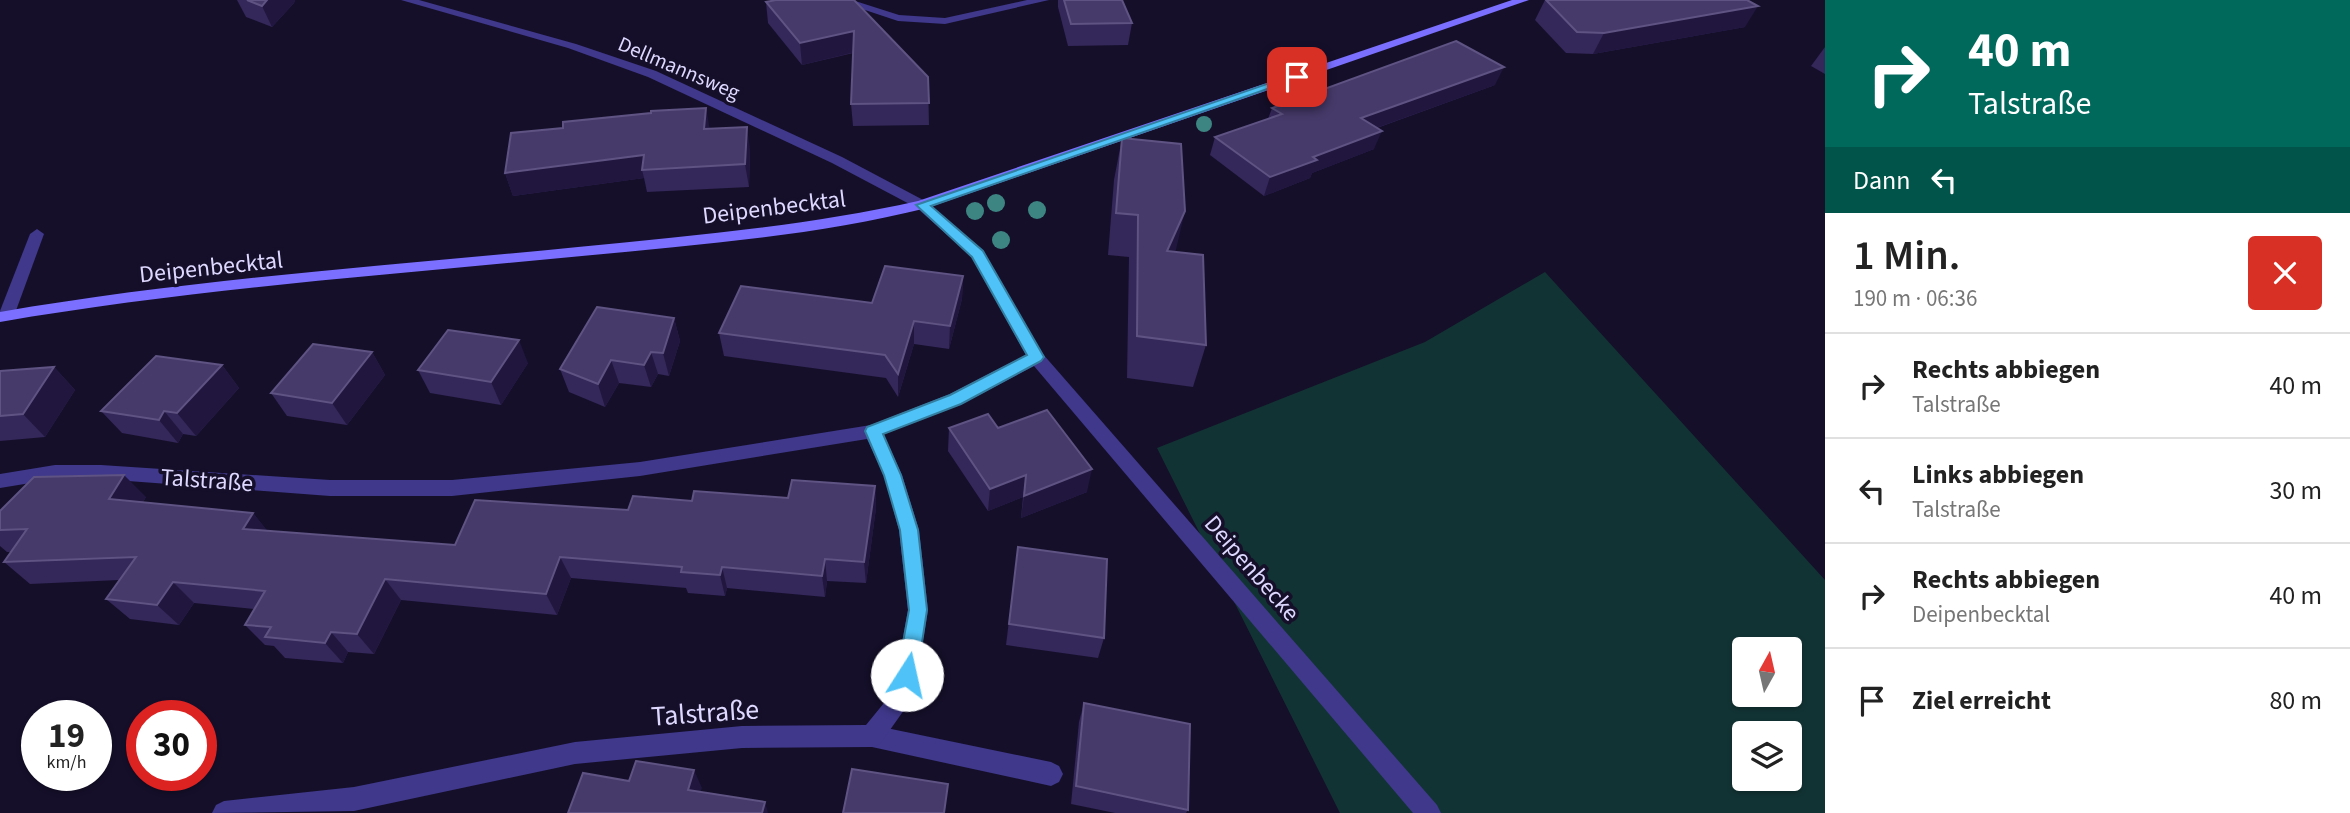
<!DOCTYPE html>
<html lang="de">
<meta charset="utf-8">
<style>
:root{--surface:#fff;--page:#f6f6f6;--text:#222;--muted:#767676;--line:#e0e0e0}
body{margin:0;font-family:"Source Sans 3",sans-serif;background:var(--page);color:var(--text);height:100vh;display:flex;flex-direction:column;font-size:26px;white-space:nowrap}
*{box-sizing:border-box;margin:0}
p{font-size:23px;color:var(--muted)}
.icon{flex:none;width:38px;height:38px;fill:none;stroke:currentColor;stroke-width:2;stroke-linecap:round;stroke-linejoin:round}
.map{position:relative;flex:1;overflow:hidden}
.sheet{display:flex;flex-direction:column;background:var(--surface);width:525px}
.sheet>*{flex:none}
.banner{background:#00695c;color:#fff;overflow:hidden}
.needle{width:46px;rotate:8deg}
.buttons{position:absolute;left:1732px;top:637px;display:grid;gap:14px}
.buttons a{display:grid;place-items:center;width:70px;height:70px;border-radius:7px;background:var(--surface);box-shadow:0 2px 5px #0004;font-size:35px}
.speed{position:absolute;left:21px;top:700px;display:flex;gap:14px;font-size:35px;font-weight:700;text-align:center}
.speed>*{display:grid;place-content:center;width:91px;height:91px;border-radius:50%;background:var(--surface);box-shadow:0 2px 5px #0004;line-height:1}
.speed small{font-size:18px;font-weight:400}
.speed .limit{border:10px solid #d22;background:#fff;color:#111}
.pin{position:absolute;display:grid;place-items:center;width:60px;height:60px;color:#fff;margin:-30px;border-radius:14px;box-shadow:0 4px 10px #0006}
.me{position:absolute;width:77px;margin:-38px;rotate:10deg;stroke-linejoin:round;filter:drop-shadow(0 0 5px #0008)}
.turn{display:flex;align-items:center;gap:24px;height:147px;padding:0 28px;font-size:32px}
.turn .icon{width:91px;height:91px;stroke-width:2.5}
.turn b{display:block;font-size:49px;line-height:60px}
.then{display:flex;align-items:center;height:66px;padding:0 28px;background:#0003;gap:14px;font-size:26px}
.round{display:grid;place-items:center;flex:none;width:74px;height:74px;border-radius:7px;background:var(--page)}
.headline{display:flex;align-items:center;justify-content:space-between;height:119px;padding:0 28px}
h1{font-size:42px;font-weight:600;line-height:52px}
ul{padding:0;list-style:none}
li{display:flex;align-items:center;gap:21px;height:105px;padding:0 28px;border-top:2px solid var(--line)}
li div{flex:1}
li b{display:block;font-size:26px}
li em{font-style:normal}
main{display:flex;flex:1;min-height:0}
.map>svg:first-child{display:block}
</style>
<main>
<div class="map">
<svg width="1825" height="813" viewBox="0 0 1825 813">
<rect width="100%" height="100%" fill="#150f2a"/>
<path fill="#123334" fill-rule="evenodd" d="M1545 272 1825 580V813H1340L1157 448 1425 342ZM1745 649H1790V695H1745ZM1745 733H1790V779H1745Z"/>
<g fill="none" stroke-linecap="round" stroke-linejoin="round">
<g fill="#3f388b" fill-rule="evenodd">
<polygon points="37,229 44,234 14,316 12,320 0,320 0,311 30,234"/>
<polygon points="872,725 1051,762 1059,766 1063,774 1059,782 1051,786 872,747 864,744 861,736 864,728"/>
</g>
<g fill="#3f388b" fill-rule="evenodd">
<polygon points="401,0 419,0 576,44 656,71 842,157 927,202 983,251 1042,353 1437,805 1441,813 1413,813 1034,366 962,404 883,434 902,475 919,530 928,610 914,696 880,744 872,747 742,748 575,764 354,811 212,813 216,805 224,801 354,787 575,742 742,726 866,725 893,692 908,610 899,530 884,475 867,439 640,476 452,496 330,496 101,479 55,479 0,488 0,474 55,465 101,465 330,480 452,480 640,462 871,425 950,394 1026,355 972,257 917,208 832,163 648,77 568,48"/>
<polygon points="835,0 852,0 899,15 945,18 1027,0 1049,0 945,24 898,21"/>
</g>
<path fill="#7a6fff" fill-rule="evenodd" d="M1512 0H1529L927 208C814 236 698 245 582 256 388 275 192 289 0 322V312C191 279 385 266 578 247 692 236 806 226 918 201Z"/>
</g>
<g fill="#3d8583">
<circle cx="1204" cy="124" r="8"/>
<circle cx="996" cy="203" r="9"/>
<circle cx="1037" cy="210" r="9"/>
<circle cx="975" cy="211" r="9"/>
<circle cx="1001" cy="240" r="9"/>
</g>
<g fill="#342759">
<polygon points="237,0 295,0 294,3 272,27 246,17"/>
<polygon points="1058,0 1122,0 1132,23 1128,45 1068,46 1058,7"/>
<polygon points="1545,0 1747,0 1745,27 1593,54 1566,53 1535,20"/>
<polygon points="766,2 928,77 929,125 853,126 851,104 853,53 802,65 768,23"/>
<polygon points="1825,47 1825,74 1811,66"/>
<polygon points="1495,85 1377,128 1374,149 1312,173 1310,178 1264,196 1210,155 1215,137 1268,119 1272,108"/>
<polygon points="710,129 750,149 749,187 647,192 644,178 513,196 505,173"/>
<polygon points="1122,138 1175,252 1206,345 1193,387 1127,378 1129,257 1108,255 1114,180"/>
<polygon points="963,276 962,299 949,349 914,344 898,397 886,378 724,356 719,333 872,303"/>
<polygon points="674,318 680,341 669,376 658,374 651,387 619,383 605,407 569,392 560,369"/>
<polygon points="372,352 385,375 347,425 287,416 271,393"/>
<polygon points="528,363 501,405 430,393 418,370"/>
<polygon points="222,365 239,388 196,436 183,434 178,443 122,433 101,411"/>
<polygon points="54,367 75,390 45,437 0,441 0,371"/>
<polygon points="949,428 998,428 1087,492 1021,518 1023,497 988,511 948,451"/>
<polygon points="875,486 876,508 866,583 827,581 825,597 727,588 725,596 688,593 686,588 571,578 557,615 401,600 374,654 348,652 343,663 285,658 274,646 265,645 245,625 254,609 194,603 179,625 130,619 106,599 119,580 30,584 4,562 11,552 7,552 0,546 0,511 146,497 143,502 253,513 267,531 455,545 628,510 692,501 788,498"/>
<polygon points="1018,547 1104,638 1098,658 1006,645"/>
<polygon points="1084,703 1188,810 1186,813 1115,813 1071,804 1079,722"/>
</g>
<g fill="#20163e">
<polygon points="267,0 295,0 294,3 272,27 262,6"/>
<polygon points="1758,6 1745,27 1593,54 1604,33"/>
<polygon points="854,31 855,52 802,65 800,43"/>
<polygon points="1504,67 1495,85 1354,136 1361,118"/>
<polygon points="706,108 710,130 704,129"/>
<polygon points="747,127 750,149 749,187 745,164"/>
<polygon points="1382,131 1374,149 1312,173 1310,178 1264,196 1270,177 1313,157"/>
<polygon points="644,155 642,170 644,178 513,196 505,173"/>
<polygon points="1185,211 1175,254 1167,251"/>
<polygon points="963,276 962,299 949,349 950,326"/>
<polygon points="674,318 680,341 669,376 663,353"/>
<polygon points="914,321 914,344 898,397 898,374"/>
<polygon points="519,340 528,363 501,405 491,382"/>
<polygon points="372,352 385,375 347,425 332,403"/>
<polygon points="651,352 658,374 651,387 644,365"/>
<polygon points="611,360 619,383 605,407 598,384"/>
<polygon points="222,365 239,388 196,436 177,413"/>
<polygon points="54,367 75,390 45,437 23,414"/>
<polygon points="164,411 183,434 178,443 159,420"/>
<polygon points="1092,469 1087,492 1021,518 1024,496"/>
<polygon points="124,475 146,497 132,521 109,499"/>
<polygon points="1026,475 1023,497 988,511 990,489"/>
<polygon points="875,486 876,508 866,583 864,562"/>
<polygon points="253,513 271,535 243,529"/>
<polygon points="560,557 571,578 557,615 546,594"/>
<polygon points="825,559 827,581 825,597 822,576"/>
<polygon points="722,567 727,588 725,596 720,575"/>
<polygon points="385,579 401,600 374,654 357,634"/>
<polygon points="173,582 194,603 179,625 157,605"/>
<polygon points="331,632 348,652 343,663 325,643"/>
<polygon points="694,770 702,788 695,807 688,790"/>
<polygon points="765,802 768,813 762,813"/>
</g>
<g fill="#463a6a" stroke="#5e5382" stroke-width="2">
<polygon points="247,0 267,0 262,6"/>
<polygon points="776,0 854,0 928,77 929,103 851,104 854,31 800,43 766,2"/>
<polygon points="1064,0 1122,0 1132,23 1071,24"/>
<polygon points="1546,0 1747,0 1758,6 1604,33 1577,32"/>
<polygon points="1456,41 1504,67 1361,118 1382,131 1313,157 1317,160 1270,177 1215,137 1282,114 1272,108"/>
<polygon points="706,108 704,129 747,127 745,164 642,170 644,155 505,173 511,133 563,128 563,122 651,113 651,111"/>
<polygon points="1122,138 1181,144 1185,211 1167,251 1203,255 1206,345 1137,336 1138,215 1116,213"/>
<polygon points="885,266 963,276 950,326 914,321 898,374 885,355 719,333 741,286 872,303"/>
<polygon points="597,307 674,318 663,353 651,352 644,365 611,360 598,384 560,369"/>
<polygon points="448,330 519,340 491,382 418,370"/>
<polygon points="313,344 372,352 332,403 271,393"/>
<polygon points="156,356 222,365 177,413 164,411 159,420 101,411"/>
<polygon points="54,367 23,414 0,416 0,371"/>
<polygon points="1047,410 1092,469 1024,496 1026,475 990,489 949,428 988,414 998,428"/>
<polygon points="124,475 109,499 253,513 243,529 455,545 475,500 628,510 633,496 692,501 694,491 788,498 792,480 875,486 864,562 825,559 822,576 722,567 720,575 681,572 682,567 560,557 546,594 385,579 357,634 331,632 325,643 265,637 271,627 245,625 265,591 173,582 157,605 106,599 136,557 4,562 27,529 0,530 0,511 34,477"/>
<polygon points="1018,547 1107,559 1104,638 1009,624"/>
<polygon points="1084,703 1190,724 1188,810 1076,786"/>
<polygon points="636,761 694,770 688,790 765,802 762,813 568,813 583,773 629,781"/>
<polygon points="852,769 948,784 944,813 843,813"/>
</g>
<polygon fill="#4fc3f7" stroke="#337fa1" stroke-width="2" points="1293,75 1302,77 931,206 983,251 1044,357 1041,361 961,404 883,434 901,475 918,530 927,610 917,675 914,681 907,684 900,681 897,675 909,610 900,530 884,475 865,431 867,427 950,395 1027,355 972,257 916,205"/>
<g text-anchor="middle" stroke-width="7" stroke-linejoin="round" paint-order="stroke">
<g font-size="21" fill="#ded8ff" stroke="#150f2a">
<text transform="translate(679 68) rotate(23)" y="7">Dellmannsweg</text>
</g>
<g font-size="24" fill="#ded8ff" stroke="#150f2a">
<text transform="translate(774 207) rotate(-7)" y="8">Deipenbecktal</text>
<text transform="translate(211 267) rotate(-6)" y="8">Deipenbecktal</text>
<text transform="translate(207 480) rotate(4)" y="8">Talstraße</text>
<text transform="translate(1252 568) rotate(49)" y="8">Deipenbecke</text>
</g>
<g font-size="28" fill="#ded8ff" stroke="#150f2a">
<text transform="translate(705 712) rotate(-4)" y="10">Talstraße</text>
</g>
</g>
</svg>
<div class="buttons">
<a><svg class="needle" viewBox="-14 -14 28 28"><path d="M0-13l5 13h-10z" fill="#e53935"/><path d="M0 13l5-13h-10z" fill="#767676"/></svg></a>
<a><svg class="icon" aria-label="layers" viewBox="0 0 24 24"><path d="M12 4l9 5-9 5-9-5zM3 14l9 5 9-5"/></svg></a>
</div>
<div class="speed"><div>19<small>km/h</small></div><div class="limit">30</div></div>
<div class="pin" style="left:1297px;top:77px;background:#d93025"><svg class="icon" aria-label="arrive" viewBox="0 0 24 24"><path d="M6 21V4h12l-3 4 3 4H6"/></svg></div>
<svg class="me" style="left:907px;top:675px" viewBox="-20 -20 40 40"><circle r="19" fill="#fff"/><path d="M0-13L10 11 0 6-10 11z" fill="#4fc3f7"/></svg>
</div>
<section class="sheet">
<div class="banner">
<div class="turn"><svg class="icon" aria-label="right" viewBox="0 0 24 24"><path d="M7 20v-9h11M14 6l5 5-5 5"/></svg><div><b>40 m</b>Talstraße</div></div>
<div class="then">Dann<svg class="icon" aria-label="left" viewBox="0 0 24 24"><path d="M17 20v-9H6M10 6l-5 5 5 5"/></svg></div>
</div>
<div class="headline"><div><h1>1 Min.</h1><p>190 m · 06:36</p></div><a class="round" style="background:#d93025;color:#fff"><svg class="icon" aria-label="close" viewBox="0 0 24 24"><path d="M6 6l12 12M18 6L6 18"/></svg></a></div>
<ul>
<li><svg class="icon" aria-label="right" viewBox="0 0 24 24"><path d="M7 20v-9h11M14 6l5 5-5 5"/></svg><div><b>Rechts abbiegen</b><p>Talstraße</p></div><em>40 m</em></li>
<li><svg class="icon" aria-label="left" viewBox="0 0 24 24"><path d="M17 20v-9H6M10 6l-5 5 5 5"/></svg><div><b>Links abbiegen</b><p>Talstraße</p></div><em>30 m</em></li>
<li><svg class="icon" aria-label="right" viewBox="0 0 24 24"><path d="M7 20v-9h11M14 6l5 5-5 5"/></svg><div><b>Rechts abbiegen</b><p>Deipenbecktal</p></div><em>40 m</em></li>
<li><svg class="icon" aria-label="arrive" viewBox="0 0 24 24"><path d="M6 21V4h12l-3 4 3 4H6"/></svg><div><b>Ziel erreicht</b></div><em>80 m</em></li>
</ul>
</section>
</main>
